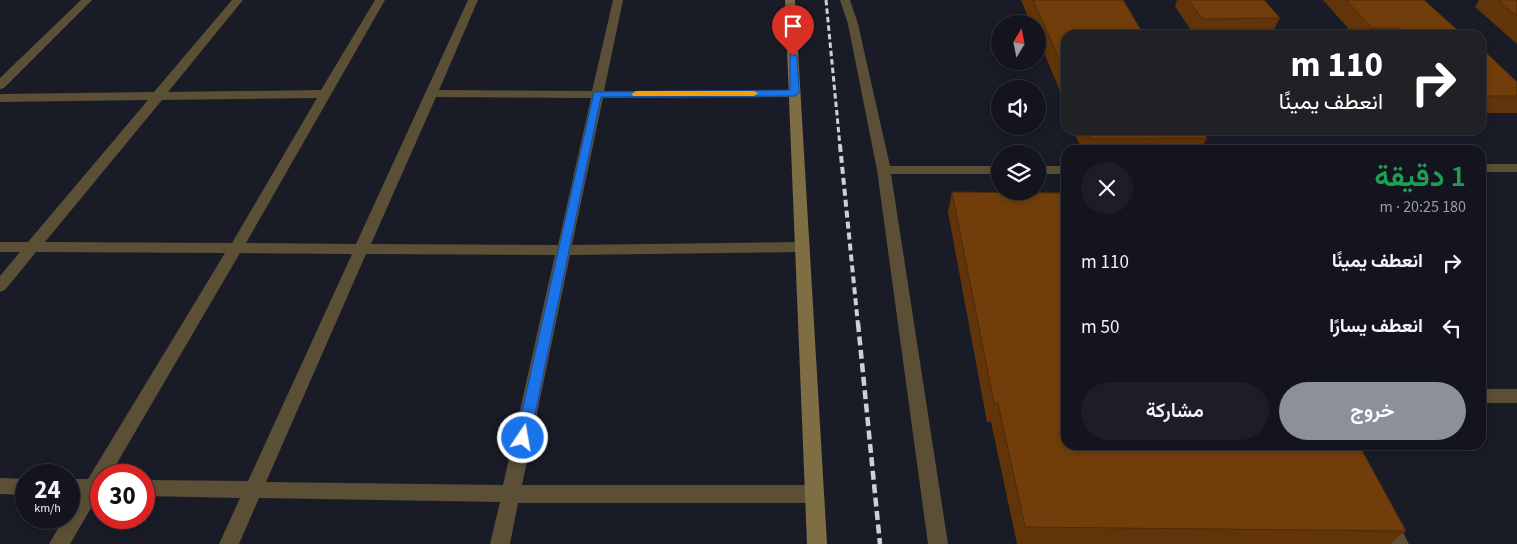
<!DOCTYPE html>
<html lang="ar">
<meta charset="utf-8">
<style>
:root{--surface:#13141d;--page:#1c1d26;--text:#f1f3f6;--muted:#9d9ea4;--line:#32333b;--accent:#8c9099}
body{margin:0;font-family:"Source Sans 3",Vazirmatn,sans-serif;background:var(--page);color:var(--text);direction:rtl;height:100vh;display:flex;flex-direction:column;font-size:19px;white-space:nowrap}
*{box-sizing:border-box;margin:0}
p{font-size:16px;color:var(--muted)}
.icon{flex:none;width:28px;height:28px;fill:none;stroke:currentColor;stroke-width:2;stroke-linecap:round;stroke-linejoin:round}
.map{position:relative;flex:1;overflow:hidden;direction:ltr}
.details{position:absolute;left:1061px;top:145px;width:425px;height:305px;display:flex;flex-direction:column;background:var(--surface);border-radius:15px;box-shadow:0 2px 8px #0003,0 0 0 1px var(--line);direction:rtl}
.details>*{flex:none}
.hud{position:absolute;left:1061px;top:30px;width:425px;height:105px;border-radius:15px;box-shadow:0 2px 8px #0003,0 0 0 1px var(--line);direction:rtl;background:#202124;color:#fff;overflow:hidden}
.needle{width:32px;rotate:10deg}
.fabs{position:absolute;left:991px;top:15px;display:grid;gap:10px}
.fabs a{display:grid;place-items:center;width:55px;height:55px;border-radius:50%;background:var(--surface);box-shadow:0 2px 8px #0003,0 0 0 1px var(--line);font-size:25px}
.speed{position:absolute;left:15px;top:464px;display:flex;gap:10px;font-size:25px;font-weight:700;text-align:center}
.speed>*{display:grid;place-content:center;width:65px;height:65px;border-radius:50%;background:var(--surface);box-shadow:0 2px 8px #0003,0 0 0 1px var(--line);line-height:1}
.speed small{font-size:12px;font-weight:400}
.speed .limit{border:8px solid #d22;background:#fff;color:#111}
.pin{position:absolute;display:grid;place-items:center;width:42px;height:42px;color:#fff;margin:-51px -21px;border-radius:50% 50% 50% 0;rotate:-45deg;box-shadow:0 0 5px #0007}
.pin .icon{rotate:45deg}
.me{position:absolute;width:55px;margin:-28px;rotate:12deg;stroke-linejoin:round;filter:drop-shadow(0 0 4px #0008)}
.turn{display:flex;align-items:center;gap:18px;height:105px;padding:0 20px;font-size:22px}
.turn .icon{width:65px;height:65px;stroke-width:2.5}
.turn b{display:block;font-size:35px;line-height:42px}
.round{display:grid;place-items:center;flex:none;width:52px;height:52px;border-radius:26px;background:var(--page)}
.head{display:flex;align-items:center;justify-content:space-between;height:85px;padding:0 20px}
h1{font-size:30px;font-weight:600;line-height:38px;color:#1e9e55}
.cta{display:flex;gap:10px;margin-top:auto;padding:10px 20px}
.cta a{flex:1;height:58px;border-radius:30px;background:var(--accent);color:#fff;font-size:20px;font-weight:600;line-height:58px;text-align:center}
.cta a+a{background:var(--page);color:var(--text)}
ul{padding:0;list-style:none}
li{display:flex;align-items:center;gap:15px;height:65px;padding:0 20px}
li div{flex:1}
li b{display:block;font-size:19px}
li em{font-style:normal}
.map>svg:first-child{display:block}
</style>
<div class="map">
<svg width="1517" height="544" viewBox="0 0 1517 544">
<rect width="100%" height="100%" fill="#191b27"/>
<g fill="none" stroke-linecap="round" stroke-linejoin="round">
<g fill="#5b5036" fill-rule="evenodd">
<polygon points="81,0 92,0 4,88 0,89 0,78"/>
<path d="M232 0H243L168 92 321 90 375 0H385L246 243 356 244 468 0H478L439 90 592 91 613 0H623L604 91 799 90 801 93 799 96 795 97 603 98 572 245 803 242 808 243 810 247 808 251 803 252 570 255 522 485H814L821 488 823 494 821 500 814 503H518L510 544H490L500 502 259 498 239 544H219L240 498 144 496V480L248 481 352 254 240 253 110 475H101V496H98L70 544H49L64 518H69V510L78 496 69 495V479H88L225 253 36 252 5 290 0 292V276L20 252H0V242H28L148 100 0 102V94L154 92ZM436 97 591 98 558 245 371 244ZM317 98 232 243 45 242 162 100ZM366 254 555 255 503 485 266 482Z"/>
<polygon points="840,0 850,0 858,24 890,166 1000,166 1000,174 891,174 948,544 928,544 877,170 848,24"/>
<rect x="1481" y="164" width="36" height="8"/>
<rect x="1038" y="166" width="28" height="8"/>
<rect x="1481" y="389" width="36" height="14"/>
<polygon points="0,478 26,479 26,495 0,494"/>
<polygon points="1387,512 1394,515 1409,544 1389,544 1377,521 1380,515"/>
</g>
<polygon fill="#7f6d43" fill-rule="evenodd" points="785,0 795,0 827,544 807,544"/>
<polyline stroke="#ced0d9" stroke-width="3" stroke-dasharray="5.5 3" stroke-linecap="butt" points="826,0 840,146"/>
<polyline stroke="#ced0d9" stroke-width="4" stroke-dasharray="7 4" stroke-linecap="butt" points="840,145 858,325"/>
<polyline stroke="#ced0d9" stroke-width="4.5" stroke-dasharray="9 4.5" stroke-linecap="butt" points="858,323 880,544"/>
</g>
<g fill="#613509">
<polygon points="1021,0 1123,0 1066,35 1066,114 1061,101 1062,96 1038,38 1038,24 1031,24"/>
<polygon points="1177,0 1264,0 1280,18 1271,35 1194,35 1175,6"/>
<polygon points="1323,0 1346,0 1463,35 1354,35"/>
<polygon points="1479,0 1517,0 1517,44 1475,7"/>
<polygon points="1481,48 1517,82 1517,113 1481,113"/>
<polygon points="1073,130 1202,130 1207,138 1201,150 1082,150"/>
<polygon points="952,192 1066,445 1406,531 1390,544 1017,544 991,422 987,422 948,212"/>
</g>
<g fill="#713e0b" stroke="#4f2b08">
<polygon points="1033,0 1123,0 1144,35 1066,35 1066,74"/>
<polygon points="1189,0 1264,0 1280,18 1202,19"/>
<polygon points="1346,0 1424,0 1463,35 1405,35 1398,28 1372,28"/>
<polygon points="1498,0 1517,0 1517,16"/>
<polygon points="1481,48 1517,82 1517,96 1481,96"/>
<polygon points="1088,130 1202,130 1207,138 1091,139"/>
<polygon points="952,192 1066,193 1066,445 1359,445 1406,531 1025,527 998,403 994,403"/>
</g>
<polygon fill="#1a73e8" stroke="#114b97" points="790,54 797,56 799,93 795,96 601,97 530,438 528,442 518,442 516,438 594,92 790,90"/>
<polygon fill="#f59e0b" points="636,91 754,91 758,93 754,96 633,96 632,94"/>
</svg>
<div class="fabs">
<a><svg class="needle" viewBox="-14 -14 28 28"><path d="M0-13l5 13h-10z" fill="#e53935"/><path d="M0 13l5-13h-10z" fill="#9d9ea4"/></svg></a>
<a><svg class="icon" aria-label="sound" viewBox="0 0 24 24"><path d="M4 9h4l5-4v14l-5-4H4zM17 9q2 3 0 6"/></svg></a>
<a><svg class="icon" aria-label="layers" viewBox="0 0 24 24"><path d="M12 4l9 5-9 5-9-5zM3 14l9 5 9-5"/></svg></a>
</div>
<div class="speed"><div>24<small>km/h</small></div><div class="limit">30</div></div>
<div class="pin" style="left:793px;top:56px;background:#d93025"><svg class="icon" aria-label="arrive" viewBox="0 0 24 24"><path d="M6 21V4h12l-3 4 3 4H6"/></svg></div>
<svg class="me" style="left:523px;top:438px" viewBox="-20 -20 40 40"><circle r="17" fill="#1a73e8" stroke="#fff" stroke-width="3"/><path d="M0-11L8 9 0 5-8 9z" fill="#fff"/></svg>
<div class="hud">
<div class="turn"><svg class="icon" aria-label="right" viewBox="0 0 24 24"><path d="M7 20v-9h11M14 6l5 5-5 5"/></svg><div><b>110 m</b>انعطف يمينًا</div></div>
</div>
<section class="details">
<div class="head"><div><h1>1 دقيقة</h1><p>180 m · 20:25</p></div><a class="round"><svg class="icon" aria-label="close" viewBox="0 0 24 24"><path d="M6 6l12 12M18 6L6 18"/></svg></a></div>
<ul>
<li><svg class="icon" aria-label="right" viewBox="0 0 24 24"><path d="M7 20v-9h11M14 6l5 5-5 5"/></svg><div><b>انعطف يمينًا</b></div><em>110 m</em></li>
<li><svg class="icon" aria-label="left" viewBox="0 0 24 24"><path d="M17 20v-9H6M10 6l-5 5 5 5"/></svg><div><b>انعطف يسارًا</b></div><em>50 m</em></li>
</ul>
<div class="cta"><a>خروج</a><a>مشاركة</a></div>
</section>
</div>
